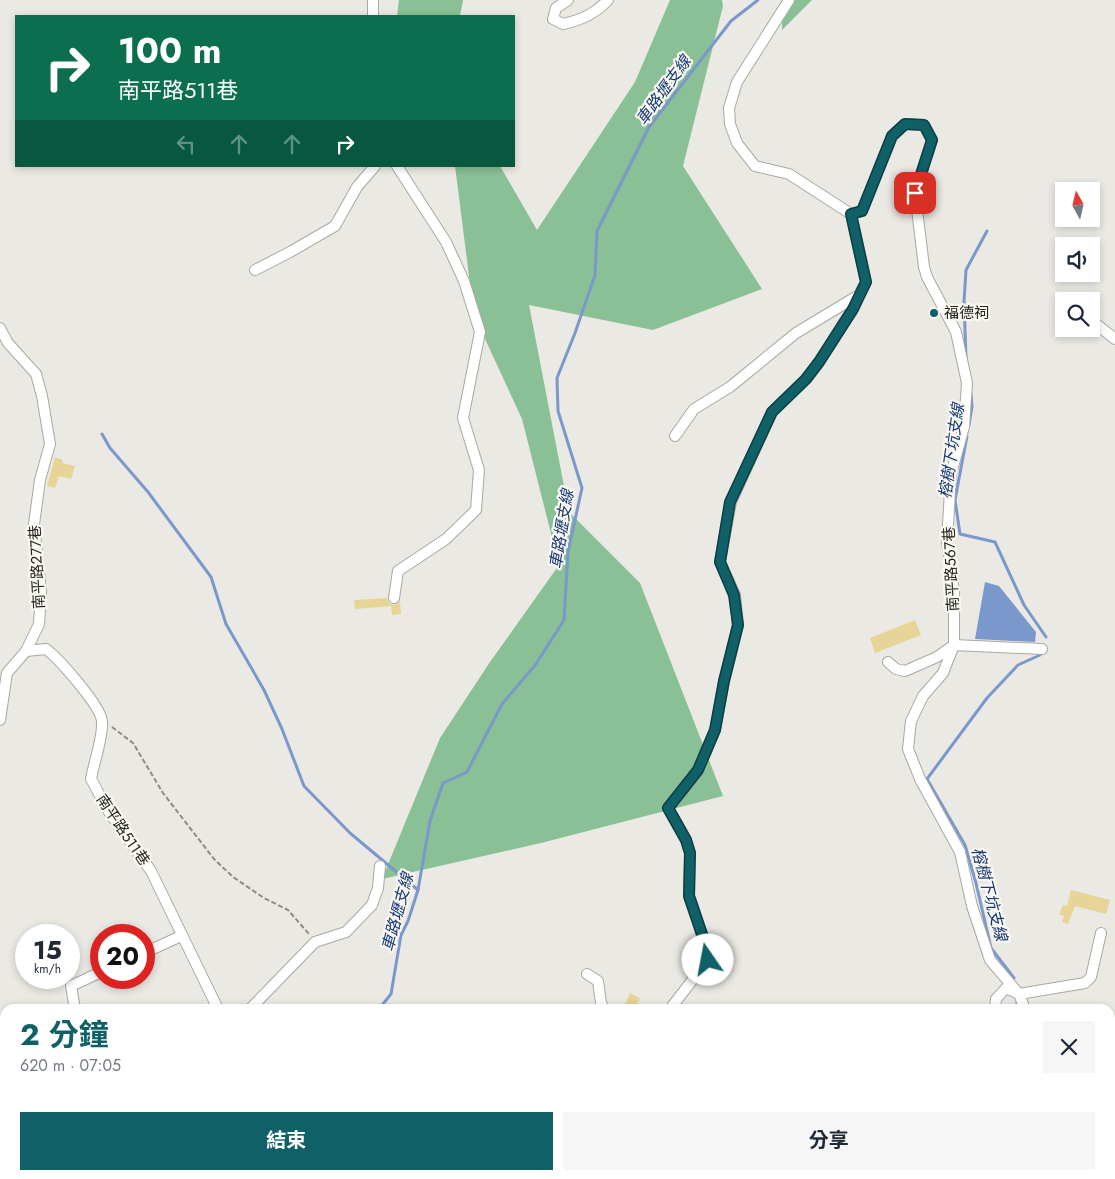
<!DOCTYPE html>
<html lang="zh-TW">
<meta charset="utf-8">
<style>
:root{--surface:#fff;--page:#f6f6f7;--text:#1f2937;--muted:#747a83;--accent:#106167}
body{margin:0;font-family:Jost,"Noto Sans TC",sans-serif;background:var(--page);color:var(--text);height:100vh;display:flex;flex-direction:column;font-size:19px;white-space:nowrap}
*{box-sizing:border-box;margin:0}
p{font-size:16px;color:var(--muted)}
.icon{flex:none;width:28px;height:28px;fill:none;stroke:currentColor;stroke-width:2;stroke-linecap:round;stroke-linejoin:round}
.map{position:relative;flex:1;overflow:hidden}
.side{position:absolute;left:0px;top:1004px;width:1115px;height:176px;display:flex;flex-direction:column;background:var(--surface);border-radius:15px 15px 0 0;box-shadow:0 2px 8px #0003}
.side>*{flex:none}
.hud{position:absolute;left:15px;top:15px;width:500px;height:152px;border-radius:0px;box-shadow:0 2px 8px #0003;background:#0b6e4f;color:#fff;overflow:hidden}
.needle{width:32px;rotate:352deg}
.tools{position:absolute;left:1055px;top:182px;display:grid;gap:10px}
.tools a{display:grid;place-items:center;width:45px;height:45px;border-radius:0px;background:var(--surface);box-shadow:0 2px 8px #0003;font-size:25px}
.speed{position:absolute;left:15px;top:924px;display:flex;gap:10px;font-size:25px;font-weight:700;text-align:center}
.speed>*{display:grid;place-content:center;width:65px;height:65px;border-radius:50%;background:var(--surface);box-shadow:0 2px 8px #0003;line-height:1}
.speed small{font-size:12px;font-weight:400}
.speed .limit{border:8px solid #d22;background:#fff;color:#111}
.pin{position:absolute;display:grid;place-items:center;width:42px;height:42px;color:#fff;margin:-21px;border-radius:10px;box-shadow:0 2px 8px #0006}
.me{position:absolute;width:55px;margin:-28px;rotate:348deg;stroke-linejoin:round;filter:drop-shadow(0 0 4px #0008)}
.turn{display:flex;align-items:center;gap:18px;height:105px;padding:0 20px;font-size:22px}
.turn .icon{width:65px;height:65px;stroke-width:2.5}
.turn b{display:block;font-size:35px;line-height:42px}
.lanes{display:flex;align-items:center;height:48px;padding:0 20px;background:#0003;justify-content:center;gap:25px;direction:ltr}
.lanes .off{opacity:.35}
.round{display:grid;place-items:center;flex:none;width:52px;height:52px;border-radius:0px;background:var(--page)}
.head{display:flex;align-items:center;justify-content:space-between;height:85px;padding:0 20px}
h1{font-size:30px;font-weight:700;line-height:38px;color:var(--accent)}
.button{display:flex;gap:10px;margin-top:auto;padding:10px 20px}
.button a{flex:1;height:58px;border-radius:0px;background:var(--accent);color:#fff;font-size:20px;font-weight:700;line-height:58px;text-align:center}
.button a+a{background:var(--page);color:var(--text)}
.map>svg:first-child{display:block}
</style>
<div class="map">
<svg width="1115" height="1179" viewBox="0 0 1115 1179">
<rect width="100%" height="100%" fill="#ebe9e3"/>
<g fill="#89c095">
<polygon points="399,0 463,0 460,16 397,16"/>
<polygon points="670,0 722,0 723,6 683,166 762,289 653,330 529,305 569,512 640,583 723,796 541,843 382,879 440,738 490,662 559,565 522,419 474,315 455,166 500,166 537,230 635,82"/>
<polygon points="782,0 812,0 782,30"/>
</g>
<polygon fill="#7b98cc" points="985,582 999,586 1036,632 1035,642 975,639"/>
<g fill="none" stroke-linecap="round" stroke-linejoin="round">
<g stroke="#7b98cc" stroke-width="3">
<polyline points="966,358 964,302 966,270 987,231"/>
<polyline points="969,425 972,406 971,394"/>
<polyline points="102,434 110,448 148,492 211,577 226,624 264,690 282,729 304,786 350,833 418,890"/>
<polyline points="967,436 955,500 960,534 995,542 1024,605 1046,637"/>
<polyline points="1014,978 991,948 976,883 965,845 927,779 987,698 1018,665 1040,655"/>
<polyline points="1017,1003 1017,1009"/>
<polyline points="379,1009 391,994 401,935 408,921 418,890 430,821 443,783 467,772 502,704 536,664 564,620 568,552 582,488 558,411 557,378 575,333 595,275 597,231 649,127 731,21 758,0"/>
<polyline points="315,1179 316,1175"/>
<polyline points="980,1179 984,1175"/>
</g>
</g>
<g fill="#e6d596">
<polygon points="55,457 63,460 62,463 75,466 71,479 59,476 55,488 47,486"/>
<polygon points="387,598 389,603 393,605 397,604 400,601 401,614 392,615 391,606 355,609 354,600"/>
<polygon points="915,620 921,635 875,653 870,638"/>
<polygon points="1071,890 1110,900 1106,914 1075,906 1068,924 1062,922 1064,916 1059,914 1063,905 1067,906"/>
<polygon points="630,993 640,998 634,1009 623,1009"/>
</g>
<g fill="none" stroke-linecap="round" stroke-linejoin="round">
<g stroke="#a9a8a2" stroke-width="12">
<g id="minor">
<polyline points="373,0 373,16"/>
<path d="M568 0 556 8 553 19 563 24C581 20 595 14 608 0"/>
<polyline points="789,0 737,82 729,108 730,124 737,143 755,166 789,174 851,214 862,211 892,136 905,124 924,125 932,140 915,193 924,267 927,277 956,332 967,383 964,427 951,474 947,542 954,592 954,645 943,673 923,696 911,721 908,749 920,779 960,852 972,906 990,960 1019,994 1025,1009"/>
<polyline points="255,270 290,252 335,226 357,187 375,166"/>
<polyline points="1091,320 1115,339"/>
<polyline points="0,328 8,343 36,374 42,396 50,444 40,480 34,524 41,592 39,624 26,651 7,673 0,720"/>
<polyline points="675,436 694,409 730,387 796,333 859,295 866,282 851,214"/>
<polyline points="394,598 398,571 446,539 476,510 479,470 463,418 480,332 464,281 446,242 397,166"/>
<path d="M26 651 46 649C59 659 102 707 102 722 103 738 94 762 91 779L109 812 151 871 218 1009"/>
<polyline points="888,662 896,669 905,671 937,657 954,645 1042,649"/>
<polyline points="144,953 181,936"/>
<polyline points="587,974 598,981 601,1003 604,1009"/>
<polyline points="75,1009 71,986 101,972"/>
<polyline points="250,1009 315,942 346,932 372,905 378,888 380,866"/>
<polyline points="670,1009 708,960 708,952 689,896 690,853 686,840 668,808 698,770 715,730 724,681 738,625 735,595 720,562 731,502 772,412 806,379 819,362 853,309 859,295"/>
<polyline points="995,1009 996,999 1006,988 1019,994 1085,983 1091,977 1101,933"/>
<polyline points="0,1096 5,1096"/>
<polyline points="666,1175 668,1179"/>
<polyline points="965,1175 966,1179"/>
<polyline points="355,1179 356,1175"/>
<polyline points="1034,1179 1036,1175"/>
</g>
</g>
<polyline stroke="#8c8b87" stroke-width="2" stroke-dasharray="5 2.5" stroke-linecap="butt" points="112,727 133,743 163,793 214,859 233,877 264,898 288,910 309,934"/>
<use href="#minor" stroke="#fff" stroke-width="10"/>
</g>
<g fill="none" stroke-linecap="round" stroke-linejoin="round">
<g stroke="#0a3f43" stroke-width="12">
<polyline id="route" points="708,960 708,952 689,896 690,853 686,840 668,808 698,770 715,730 724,681 738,625 734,595 720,562 730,502 772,412 806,379 819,362 853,309 866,282 851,214 862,211 892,136 905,124 924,125 932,140 915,193"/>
</g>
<use href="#route" stroke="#106167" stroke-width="9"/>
</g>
<circle fill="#106167" stroke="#f8f7f0" stroke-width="2" cx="934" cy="313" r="5"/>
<g text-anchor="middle" stroke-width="4.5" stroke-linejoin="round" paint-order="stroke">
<g font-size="15" fill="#252422" stroke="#f8f7f0" text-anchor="start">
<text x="944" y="318">福德祠</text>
</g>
<g font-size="15" fill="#252422" stroke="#f8f7f0">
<text transform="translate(37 567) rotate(-93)" y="5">南平路277巷</text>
<text transform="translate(951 569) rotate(-93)" y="5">南平路567巷</text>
<text transform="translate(123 830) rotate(56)" y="5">南平路511巷</text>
</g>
<g font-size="16" font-style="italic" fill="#193977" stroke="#f8f7f0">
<text transform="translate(663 90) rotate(-54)" y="6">車路壢支線</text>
<text transform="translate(951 451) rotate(-82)" y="6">榕樹下坑支線</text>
<text transform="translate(561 529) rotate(-81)" y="6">車路壢支線</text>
<text transform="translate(990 894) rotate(75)" y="6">榕樹下坑支線</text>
<text transform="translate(397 912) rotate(-75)" y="6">車路壢支線</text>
</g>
</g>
</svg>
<div class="tools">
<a><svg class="needle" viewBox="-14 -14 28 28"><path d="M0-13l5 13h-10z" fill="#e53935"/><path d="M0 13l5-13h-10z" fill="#747a83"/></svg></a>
<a><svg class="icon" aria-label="sound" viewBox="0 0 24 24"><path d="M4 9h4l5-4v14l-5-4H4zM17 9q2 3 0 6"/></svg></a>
<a><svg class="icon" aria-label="search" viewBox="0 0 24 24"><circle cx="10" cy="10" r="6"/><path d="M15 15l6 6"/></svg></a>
</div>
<div class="speed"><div>15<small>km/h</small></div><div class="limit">20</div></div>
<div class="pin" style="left:915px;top:193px;background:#d93025"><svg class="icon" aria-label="arrive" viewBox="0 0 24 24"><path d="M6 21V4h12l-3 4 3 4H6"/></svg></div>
<svg class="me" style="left:708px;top:960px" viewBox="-20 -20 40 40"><circle r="19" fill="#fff"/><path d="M0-13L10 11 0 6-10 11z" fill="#106167"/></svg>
<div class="hud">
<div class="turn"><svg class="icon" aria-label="right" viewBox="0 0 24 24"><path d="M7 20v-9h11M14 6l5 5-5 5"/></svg><div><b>100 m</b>南平路511巷</div></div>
<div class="lanes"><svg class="icon off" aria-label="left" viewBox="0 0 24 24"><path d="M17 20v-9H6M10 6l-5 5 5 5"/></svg><svg class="icon off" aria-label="ahead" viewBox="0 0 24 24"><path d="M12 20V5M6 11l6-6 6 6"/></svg><svg class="icon off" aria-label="ahead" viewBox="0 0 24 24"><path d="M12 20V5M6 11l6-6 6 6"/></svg><svg class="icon" aria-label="right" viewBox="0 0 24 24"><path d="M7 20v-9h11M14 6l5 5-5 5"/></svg></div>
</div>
<section class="side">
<div class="head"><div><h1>2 分鐘</h1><p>620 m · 07:05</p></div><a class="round"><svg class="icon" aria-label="close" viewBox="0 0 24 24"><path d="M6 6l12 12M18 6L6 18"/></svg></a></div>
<div class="button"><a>結束</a><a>分享</a></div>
</section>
</div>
